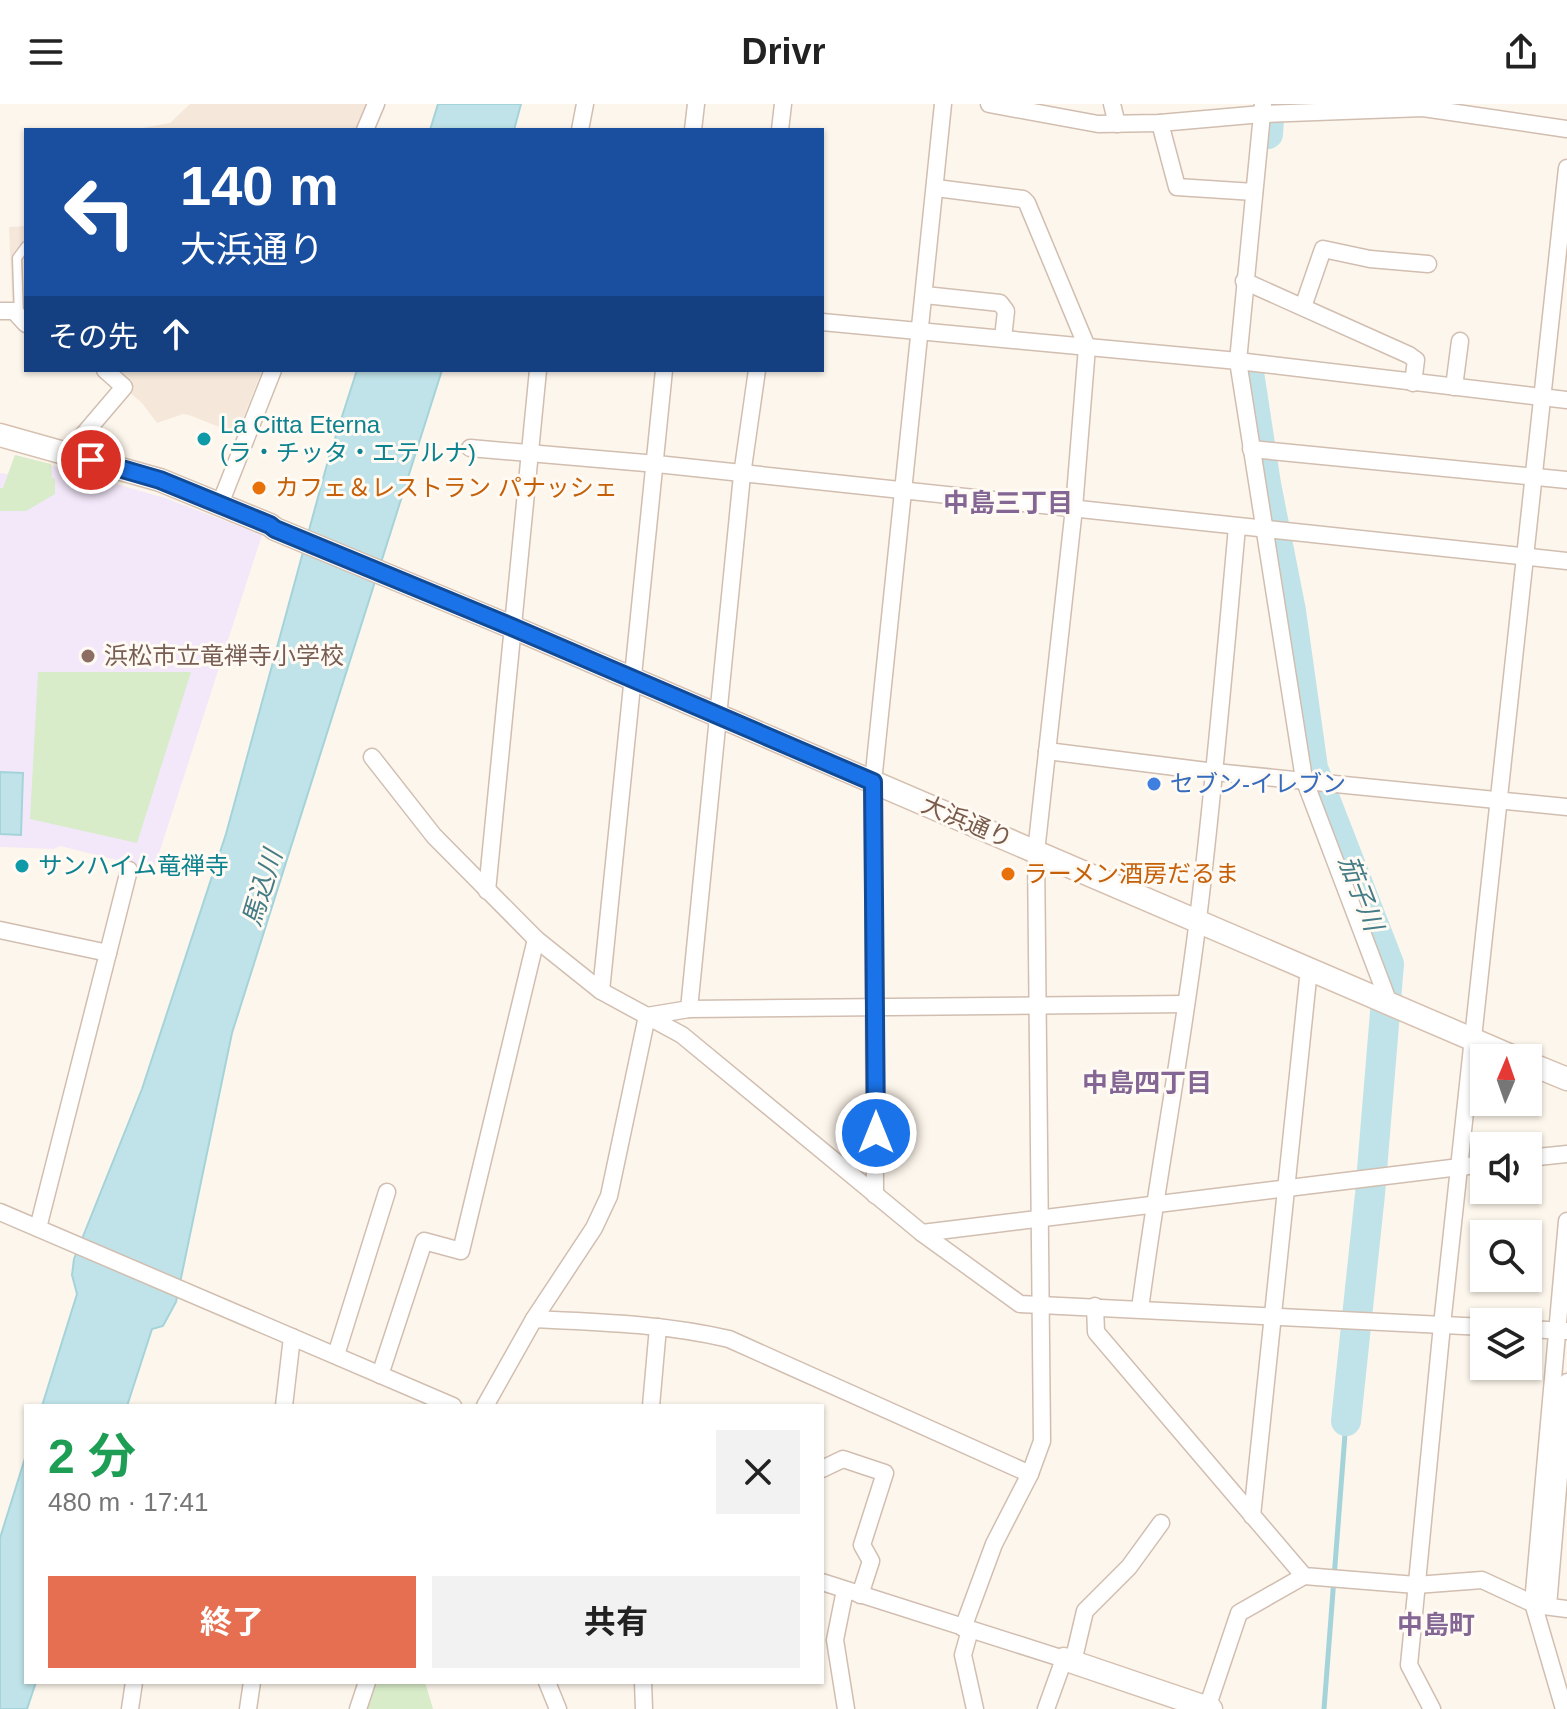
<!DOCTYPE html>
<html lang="ja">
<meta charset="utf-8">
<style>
:root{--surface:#fff;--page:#f2f2f2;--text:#222;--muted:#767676;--accent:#e76f51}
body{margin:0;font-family:Helvetica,"Noto Sans JP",sans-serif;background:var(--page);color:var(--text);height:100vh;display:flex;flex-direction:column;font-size:30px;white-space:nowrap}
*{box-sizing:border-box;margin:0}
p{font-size:26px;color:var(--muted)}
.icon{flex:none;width:44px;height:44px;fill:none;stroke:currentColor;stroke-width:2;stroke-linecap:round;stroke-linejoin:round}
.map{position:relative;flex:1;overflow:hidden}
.drawer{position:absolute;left:24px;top:1300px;width:800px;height:280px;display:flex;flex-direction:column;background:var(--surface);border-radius:0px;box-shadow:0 2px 6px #0004}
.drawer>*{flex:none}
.hud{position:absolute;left:24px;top:24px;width:800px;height:244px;border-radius:0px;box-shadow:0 2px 6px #0004;background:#1a4fa0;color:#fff;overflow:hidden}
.needle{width:52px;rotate:2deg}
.tools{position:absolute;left:1470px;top:940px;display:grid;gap:16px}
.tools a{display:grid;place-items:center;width:72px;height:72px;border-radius:0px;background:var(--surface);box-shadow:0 2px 6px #0004;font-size:40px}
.pin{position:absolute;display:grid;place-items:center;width:68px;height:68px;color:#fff;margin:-34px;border:4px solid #fff;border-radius:50%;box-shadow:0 2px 8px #0007}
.me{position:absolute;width:88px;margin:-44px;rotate:0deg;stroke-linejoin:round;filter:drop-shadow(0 0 6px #0008)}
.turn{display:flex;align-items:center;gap:28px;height:168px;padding:0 24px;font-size:36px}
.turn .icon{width:104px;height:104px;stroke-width:2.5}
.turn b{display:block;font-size:56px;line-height:68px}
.then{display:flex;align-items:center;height:76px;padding:0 24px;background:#0003;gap:16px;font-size:30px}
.round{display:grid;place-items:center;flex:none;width:84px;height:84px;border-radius:0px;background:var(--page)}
.overview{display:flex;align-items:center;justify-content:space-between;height:136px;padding:0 24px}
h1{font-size:48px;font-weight:700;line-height:60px;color:#1e9e55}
.cta{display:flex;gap:16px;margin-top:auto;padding:16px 24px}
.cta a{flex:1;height:92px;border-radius:0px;background:var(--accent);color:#fff;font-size:32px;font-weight:700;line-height:92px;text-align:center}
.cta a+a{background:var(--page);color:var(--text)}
header{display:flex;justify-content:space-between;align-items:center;height:104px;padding:0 24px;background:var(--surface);font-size:36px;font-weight:700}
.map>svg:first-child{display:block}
</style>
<header><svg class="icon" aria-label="menu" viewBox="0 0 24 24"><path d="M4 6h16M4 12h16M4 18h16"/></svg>Drivr<svg class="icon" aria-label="share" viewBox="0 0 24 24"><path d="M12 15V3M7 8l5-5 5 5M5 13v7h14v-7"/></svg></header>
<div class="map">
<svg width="1567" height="1605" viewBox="0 0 1567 1605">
<rect width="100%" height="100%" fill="#fdf6ec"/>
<g fill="#f5e8da">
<polygon points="190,0 369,0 358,26 132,26 170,19"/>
<polygon points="26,122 26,209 12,197 9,123"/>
<polygon points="118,266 262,266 237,330 189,311 183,310 157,319 142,299 128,287 133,279"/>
</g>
<polygon fill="#f3e8fa" points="15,351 165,394 262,431 152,771 121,757 60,742 54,745 0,743 0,369 8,370"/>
<g fill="#d8ecc9">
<polygon points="15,351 51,360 52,374 55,375 55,390 26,407 0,407 0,384 3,384"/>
<polygon points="38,568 191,568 137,739 30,715"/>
<polygon points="371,1578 425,1578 433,1605 363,1605"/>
</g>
<g fill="#bfe3e8" stroke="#a5d3da" stroke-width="2">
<polygon points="438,0 521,0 514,26 430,26"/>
<polygon points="357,266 442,266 232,929 176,1198 163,1222 152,1225 127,1302 42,1302 77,1190 72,1171 74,1155 142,985 226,730 329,353"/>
<polygon points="0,668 23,669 21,731 0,730"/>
<polygon points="26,1351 26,1578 36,1578 27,1605 0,1605 0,1434"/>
</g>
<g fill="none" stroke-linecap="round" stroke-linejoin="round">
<polyline stroke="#a5d3da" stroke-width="5" points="1324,1605 1346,1317"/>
<g stroke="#bfe3e8" stroke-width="30">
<polyline points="1268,30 1270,0"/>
<polyline points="1249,268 1266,380 1291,507 1313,664 1389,860 1370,1090 1346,1317"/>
</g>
<g stroke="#d1beb0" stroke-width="11">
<polyline id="lane" points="19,211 17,154 26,142"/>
</g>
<g stroke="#d1beb0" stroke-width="19">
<g id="street">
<polyline points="989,0 1098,20 1160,19 1262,10 1423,4 1567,25"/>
<polyline points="1112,0 1117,20"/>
<polyline points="1263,0 1238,257 1304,675 1389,899"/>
<polyline points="1160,19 1177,83 1254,88"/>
<polyline points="365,26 376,0"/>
<polyline points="580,26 585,0"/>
<polyline points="693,26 696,0"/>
<polyline points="780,26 783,0"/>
<polyline points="936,84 1023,95 1027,99 1087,243 1074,404 1036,748 1042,1337 1030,1370 994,1440 963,1524"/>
<polyline points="1244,177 1409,251 1416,256 1413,279"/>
<polyline points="925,191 1000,199 1006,207 1003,234"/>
<polyline points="1303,203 1323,145 1370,155 1428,160"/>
<polyline points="0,207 14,207 26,220"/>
<polyline points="822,218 1238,257 1567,296"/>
<polyline points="1454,283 1460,237"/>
<polyline points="470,344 657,360 1567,457"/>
<polyline points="1251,345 1567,376"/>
<polyline points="67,350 124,283 105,266"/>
<polyline points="220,400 273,266"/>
<polyline points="1047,647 1215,668 1567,703"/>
<polyline points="372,653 434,732 536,835 601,887 682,931 922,1129 1020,1200 1484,1223"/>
<polyline points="487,787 538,266"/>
<polyline points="0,826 108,849 38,1124"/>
<polyline points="108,849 129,766"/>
<polyline points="601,887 664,266"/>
<polyline points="689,905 742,371 757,266"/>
<polyline points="647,912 689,905 1186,900"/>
<polyline points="1528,1054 1567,1050"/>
<polyline points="875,1091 873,678 943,0"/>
<polyline points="0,1108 453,1302"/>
<polyline points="922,1129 1484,1060"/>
<polyline points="1095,1202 1096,1228 1304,1472 1416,1481 1482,1476 1536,1501 1567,1505"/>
<path d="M1140 1205C1157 1075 1182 946 1198 815 1214 685 1225 554 1237 423"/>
<path d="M534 1215C599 1218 665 1220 729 1235L1030 1370"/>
<polyline points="1528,1225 1567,1227"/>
<polyline points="336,1251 387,1088"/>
<polyline points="380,1271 424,1137 461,1147 536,835"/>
<polyline points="284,1302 292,1233"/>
<polyline points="485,1302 534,1215 594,1124 609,1092 647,912"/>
<polyline points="651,1302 658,1223"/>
<polyline points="822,1365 843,1355 885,1369 862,1441 871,1457 860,1491"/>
<polyline points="1252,1412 1309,865"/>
<polyline points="822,1478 1064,1555 1046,1605"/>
<polyline points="845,1486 835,1536 846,1605"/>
<polyline points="1548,1502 1567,1278"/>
<polyline points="970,1526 963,1551 975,1605"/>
<polyline points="1073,1558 1085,1507 1129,1463 1161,1419"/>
<polyline points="547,1578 558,1605"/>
<polyline points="643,1578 644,1605"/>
<polyline points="1207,1604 1239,1509 1304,1472"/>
<polyline points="130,1605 134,1578"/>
<polyline points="248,1605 252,1578"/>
<polyline points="358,1605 367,1578"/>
<polyline points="1432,1605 1409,1561 1442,1221 1567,64"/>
<polyline points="1564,1605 1533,1499 1567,1117"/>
</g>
</g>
<g stroke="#d6c0b0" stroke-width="25">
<g id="secondary">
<polyline points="0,331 160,376 270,421 275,425 512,523 1516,954"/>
<polyline points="1528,959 1567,975"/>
<polyline points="1064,1555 1211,1605"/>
</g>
</g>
<use href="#lane" stroke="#fff" stroke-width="8"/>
<use href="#street" stroke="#fff" stroke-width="16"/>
<use href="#secondary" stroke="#fff" stroke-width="22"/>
</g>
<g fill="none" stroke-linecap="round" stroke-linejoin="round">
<g stroke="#114b97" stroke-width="20">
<polyline id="route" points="91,356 160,376 270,421 275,425 512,523 873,678 876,1029"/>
</g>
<use href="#route" stroke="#1a73e8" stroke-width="14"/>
</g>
<g fill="#0f9aa8" stroke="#fffaf3" stroke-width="3">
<circle cx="204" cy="335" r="8"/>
<circle cx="22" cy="762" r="8"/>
</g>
<g fill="#e8710a" stroke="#fffaf3" stroke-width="3">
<circle cx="259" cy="384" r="8"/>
<circle cx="1008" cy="770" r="8"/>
</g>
<circle fill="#8d6e63" stroke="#fffaf3" stroke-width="3" cx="88" cy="552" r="8"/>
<circle fill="#3f7fe0" stroke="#fffaf3" stroke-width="3" cx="1154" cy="680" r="8"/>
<g text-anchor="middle" stroke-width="6" stroke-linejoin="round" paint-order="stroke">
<g font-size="24" fill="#0d838f" stroke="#fffaf3" text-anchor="start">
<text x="220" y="329">La Citta Eterna<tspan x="220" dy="28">(ラ・チッタ・エテルナ)</tspan></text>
<text x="38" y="770">サンハイム竜禅寺</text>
</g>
<g font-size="24" fill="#c56008" stroke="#fffaf3" text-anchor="start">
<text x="275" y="392">カフェ＆レストラン パナッシェ</text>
<text x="1024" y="778">ラーメン酒房だるま</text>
</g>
<g font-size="24" fill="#785e54" stroke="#fffaf3" text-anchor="start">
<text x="104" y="560">浜松市立竜禅寺小学校</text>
</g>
<g font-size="24" fill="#366cbe" stroke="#fffaf3" text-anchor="start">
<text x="1170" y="688">セブン-イレブン</text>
</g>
<g font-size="24" fill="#7a5c4d" stroke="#fffaf3">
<text transform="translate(967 718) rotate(23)" y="8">大浜通り</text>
</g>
<g font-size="26" font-weight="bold" fill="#846695" stroke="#fffaf3">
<text x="1008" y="408">中島三丁目</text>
<text x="1147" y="988">中島四丁目</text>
<text x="1436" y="1530">中島町</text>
</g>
<g font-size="26" font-style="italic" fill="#437c86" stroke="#fffaf3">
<text transform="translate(262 784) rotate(-73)" y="9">馬込川</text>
<text transform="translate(1361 789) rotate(69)" y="9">茄子川</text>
</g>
</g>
</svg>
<div class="tools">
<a><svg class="needle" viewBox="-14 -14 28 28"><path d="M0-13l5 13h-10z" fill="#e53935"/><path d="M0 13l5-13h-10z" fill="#767676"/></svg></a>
<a><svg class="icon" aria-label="sound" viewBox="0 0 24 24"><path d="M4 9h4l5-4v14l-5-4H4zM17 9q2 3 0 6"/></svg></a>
<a><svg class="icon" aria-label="search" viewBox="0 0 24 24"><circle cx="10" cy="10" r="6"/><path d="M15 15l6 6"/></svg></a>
<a><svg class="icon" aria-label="layers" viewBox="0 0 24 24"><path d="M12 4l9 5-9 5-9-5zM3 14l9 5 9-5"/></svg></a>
</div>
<div class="pin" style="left:91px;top:356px;background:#d93025"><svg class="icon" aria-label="arrive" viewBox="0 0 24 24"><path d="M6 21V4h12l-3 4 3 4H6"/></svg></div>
<svg class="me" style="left:876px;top:1029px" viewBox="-20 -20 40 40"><circle r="17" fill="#1a73e8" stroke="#fff" stroke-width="3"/><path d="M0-11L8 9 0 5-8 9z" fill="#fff"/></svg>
<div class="hud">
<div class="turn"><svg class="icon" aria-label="left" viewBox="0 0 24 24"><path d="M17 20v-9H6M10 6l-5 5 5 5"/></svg><div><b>140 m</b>大浜通り</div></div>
<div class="then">その先<svg class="icon" aria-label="ahead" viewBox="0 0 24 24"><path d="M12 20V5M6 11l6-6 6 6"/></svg></div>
</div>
<section class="drawer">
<div class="overview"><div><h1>2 分</h1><p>480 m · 17:41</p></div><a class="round"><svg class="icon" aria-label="close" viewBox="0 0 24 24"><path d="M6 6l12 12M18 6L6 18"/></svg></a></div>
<div class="cta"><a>終了</a><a>共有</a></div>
</section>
</div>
